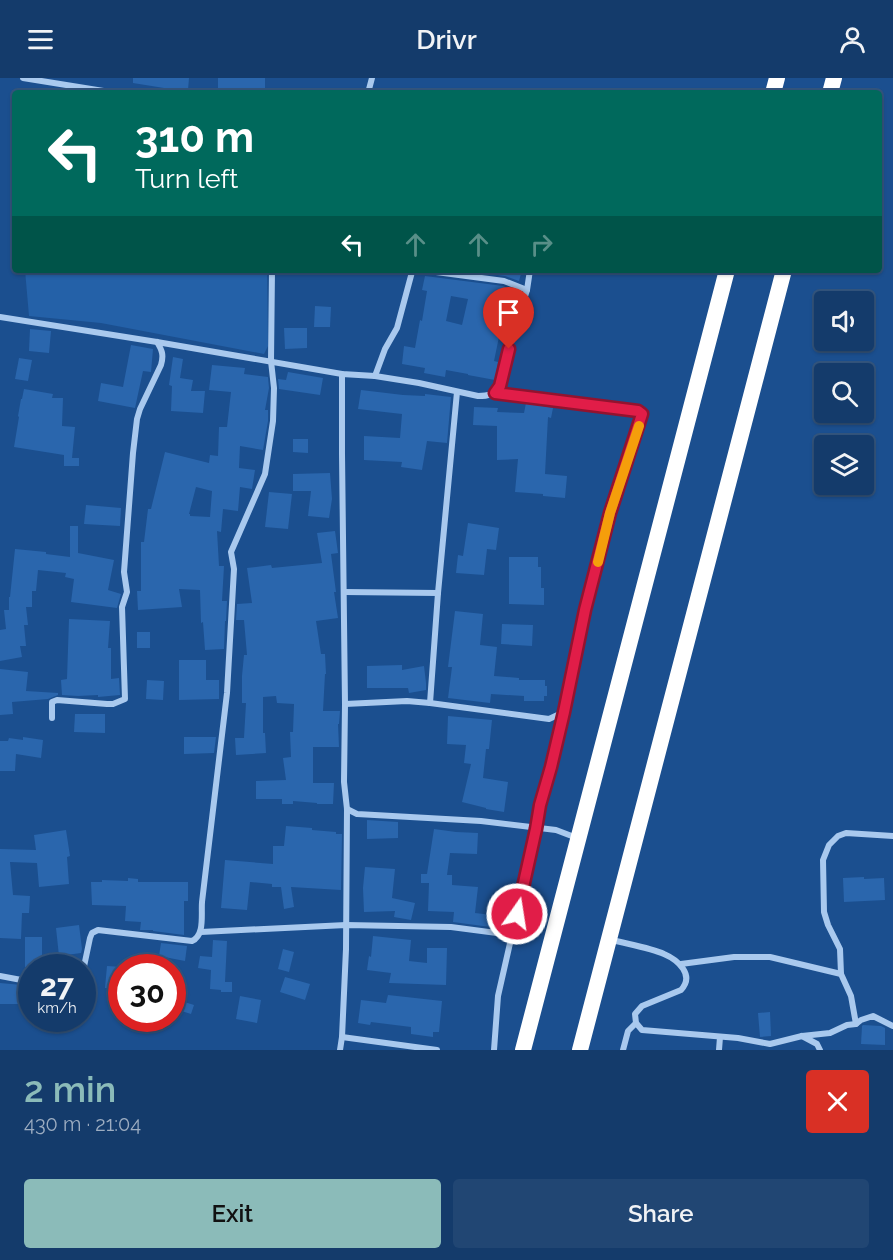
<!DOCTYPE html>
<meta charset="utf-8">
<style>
:root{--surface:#143b6b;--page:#214673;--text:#f1f3f6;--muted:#9dadc1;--line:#33557e;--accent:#8bbbb9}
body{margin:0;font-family:Raleway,sans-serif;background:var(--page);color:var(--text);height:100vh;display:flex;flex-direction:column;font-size:22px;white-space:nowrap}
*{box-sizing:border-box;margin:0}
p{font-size:20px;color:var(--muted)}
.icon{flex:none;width:33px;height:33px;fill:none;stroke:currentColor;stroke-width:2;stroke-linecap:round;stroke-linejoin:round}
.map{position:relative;height:972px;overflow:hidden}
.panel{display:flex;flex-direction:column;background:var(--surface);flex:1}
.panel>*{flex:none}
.top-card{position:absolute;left:12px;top:12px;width:870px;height:183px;border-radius:6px;box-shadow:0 2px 4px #0004,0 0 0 2px var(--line);background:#00695c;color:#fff;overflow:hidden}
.tools{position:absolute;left:814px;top:213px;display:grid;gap:12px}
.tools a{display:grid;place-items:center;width:60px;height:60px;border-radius:6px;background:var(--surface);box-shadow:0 2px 4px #0004,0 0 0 2px var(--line);font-size:30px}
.speed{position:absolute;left:18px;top:876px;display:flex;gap:12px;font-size:30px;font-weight:700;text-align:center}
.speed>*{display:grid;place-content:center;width:78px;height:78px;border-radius:50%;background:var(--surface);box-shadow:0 2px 4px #0004,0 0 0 2px var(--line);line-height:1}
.speed small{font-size:15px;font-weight:400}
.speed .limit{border:9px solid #d22;background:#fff;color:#111}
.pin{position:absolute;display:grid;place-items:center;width:51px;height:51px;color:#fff;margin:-62px -26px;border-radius:50% 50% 50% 0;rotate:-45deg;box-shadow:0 0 6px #0007}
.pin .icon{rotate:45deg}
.me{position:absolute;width:66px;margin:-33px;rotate:13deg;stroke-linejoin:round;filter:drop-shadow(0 0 4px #0008)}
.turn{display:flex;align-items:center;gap:21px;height:126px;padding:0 24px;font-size:27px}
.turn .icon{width:78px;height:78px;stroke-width:2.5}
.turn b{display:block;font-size:42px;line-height:51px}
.lanes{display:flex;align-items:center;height:57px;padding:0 24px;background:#0003;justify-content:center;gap:30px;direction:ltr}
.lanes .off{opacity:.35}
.round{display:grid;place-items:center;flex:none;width:63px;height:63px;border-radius:6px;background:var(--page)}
.overview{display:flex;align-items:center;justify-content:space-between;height:102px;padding:0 24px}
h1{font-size:36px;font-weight:600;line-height:45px;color:var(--accent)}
.primary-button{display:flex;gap:12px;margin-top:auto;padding:12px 24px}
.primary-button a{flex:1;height:69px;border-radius:6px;background:var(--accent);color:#111;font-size:24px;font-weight:600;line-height:69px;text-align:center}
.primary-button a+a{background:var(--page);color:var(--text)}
header{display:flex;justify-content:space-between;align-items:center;height:78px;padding:0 24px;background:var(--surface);font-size:27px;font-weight:600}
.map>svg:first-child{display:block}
</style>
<header><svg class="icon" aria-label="menu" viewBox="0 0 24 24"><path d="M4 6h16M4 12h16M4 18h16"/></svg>Drivr<svg class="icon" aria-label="person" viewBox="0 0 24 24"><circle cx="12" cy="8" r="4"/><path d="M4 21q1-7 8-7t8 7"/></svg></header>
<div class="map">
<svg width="893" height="972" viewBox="0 0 893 972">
<rect width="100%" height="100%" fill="#1b4f8f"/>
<polygon fill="#2461a8" points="25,192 267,192 268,268 264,276 101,245 29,238"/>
<g fill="#2a66ad" fill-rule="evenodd">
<polygon points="133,0 189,0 188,12 164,10 133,5"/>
<rect x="218" y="0" width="47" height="15"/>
<polygon points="475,192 522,192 519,203 505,198 475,194"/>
<path d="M425 198 503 208 520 215 515 233 505 230 494 283 498 284 495 302 468 297V296L446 292 445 299 424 295 425 290 402 286 404 268 415 270 420 242 422 243 427 213 422 212ZM451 218 468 221 462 247 446 243Z"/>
<polygon points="315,228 331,229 330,249 314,249"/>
<polygon points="284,250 307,250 307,270 285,271"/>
<polygon points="30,251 51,253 49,275 29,273"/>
<polygon points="131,267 153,271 151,294 143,293 135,330 98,323 101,305 123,309"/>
<polygon points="173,279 183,281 180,300 193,302 191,313 205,313 203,335 171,333 172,308 169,307"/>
<polygon points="19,280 32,282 28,303 15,301"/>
<path d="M212 287 245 290 244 296 268 299 269 310 265 332H268V343L263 372 240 368 239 390 255 392 252 411 240 409 238 433 223 431 221 454 217 453 219 488H224L222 523H227L226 543H225L224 571 205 572 203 544 201 545 200 512 179 511 182 529 138 532 137 513H141V464H144L148 431H151L165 374 209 385 210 377 218 378 219 349H227L231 314 209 312ZM196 409 212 413 210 439 190 438V436H189Z"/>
<polygon points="288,294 323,300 320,317 279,311 278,301 286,302"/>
<polygon points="24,311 53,316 52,320 63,320 62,348 75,349 72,380 79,380 79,388 64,388 64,377 14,369 19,339 18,338 21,321 22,321"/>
<polygon points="361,312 403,317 425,318 425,316 451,319 447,365 427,363 422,392 401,389 402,384 364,382 364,358 400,360 402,336 358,331"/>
<polygon points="526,325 553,330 551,340 548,339 545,396 567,398 565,420 543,418 543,416 515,414 518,381 497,382 497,348 473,347 474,329 498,330 497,334 524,335"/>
<polygon points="293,361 308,361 308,375 293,374"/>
<polygon points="330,395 332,421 329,440 308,438 311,413 293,413 293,396"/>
<polygon points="269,414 292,416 288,451 265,449"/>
<polygon points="86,427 121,430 120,448 84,446"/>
<polygon points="468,445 499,450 496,472 487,471 484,497 456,495 458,477 463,478"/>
<polygon points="70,448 78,448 78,475 114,482 108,512 121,516 117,530 71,524 74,501 65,499 66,495 38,492 36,513 32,513 32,529 26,529 28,547 24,547 26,568 20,568 22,579 0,583 0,552 6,551 4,532 9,532 9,519 10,519 15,471 46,474 46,476 70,479"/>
<polygon points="335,453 338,475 331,476 336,514 334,514 338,540 316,543 321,576 325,576 326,596 325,596 323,633 340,633 339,646 338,646 339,669 313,669 313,705 334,705 333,726 317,726 317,725 293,723 293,726 282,726 282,721 256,721 256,703 286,702 283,680 291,679 290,654 293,654 294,626 277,625 276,618 263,619 263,655 265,655 266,675 236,677 235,660 244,660 246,625 242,625 242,598 244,577 247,577 244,542 236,542 237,526 252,525 247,490 271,487 272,490 322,485 317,455"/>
<polygon points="509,479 538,479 538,489 541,489 541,510 544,510 544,527 509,526"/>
<polygon points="455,533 483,536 480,567 497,569 494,598 519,600 519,602 545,602 545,608 547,608 547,618 544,618 544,623 524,623 524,618 491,616 490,625 448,620 452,589 448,589"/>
<polygon points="69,541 110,543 108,570 111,570 111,601 119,600 120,617 98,619 98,617 78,618 62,617 61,602 67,601"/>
<polygon points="502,546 533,547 532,568 501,566"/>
<rect x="137" y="554" width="13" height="16"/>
<polygon points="179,582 206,582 206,602 219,602 219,621 179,622"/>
<polygon points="402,587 402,592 424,588 426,605 426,612 409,615 408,610 367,610 367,588"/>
<polygon points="0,591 28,594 26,613 58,615 58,617 48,621 12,624 13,636 0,637"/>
<polygon points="147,602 164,603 163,622 146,621"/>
<polygon points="75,636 105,636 105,655 74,654"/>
<polygon points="448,638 492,642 489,671 486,671 483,700 508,704 504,734 486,731 486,730 462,724 471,686 464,685 466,667 447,666"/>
<polygon points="23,659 43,662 41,680 16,676 15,693 0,693 0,663 8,663 9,660 23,662"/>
<polygon points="184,659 216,659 214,675 184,676"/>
<polygon points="367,742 398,744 398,760 367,761"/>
<polygon points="286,748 312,750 312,752 336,754 336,756 342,756 341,812 291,809 294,829 284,831 281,809 272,809 272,806 250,804 247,832 221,830 225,782 273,786 273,768 284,768"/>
<polygon points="434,751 456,754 478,755 477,776 450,775 447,797 452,797 452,807 478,809 475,835 492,837 498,819 507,821 498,850 453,844 454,834 428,833 429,805 421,805 421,796 427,796"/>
<polygon points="66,752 70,778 67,779 69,806 39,809 37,785 10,784 13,817 30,818 29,835 22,835 21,861 0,860 0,771 36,772 34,757"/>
<polygon points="365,789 395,791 392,820 415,825 411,842 394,839 395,833 364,834 363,810"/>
<polygon points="864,799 864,801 884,800 885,822 844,824 843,800"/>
<polygon points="128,800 138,801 138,804 188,804 188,823 184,823 184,857 153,853 153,852 140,852 141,844 125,843 126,828 92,827 91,804 102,804 102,802 128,803"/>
<polygon points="79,847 82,871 81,875 59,878 56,850"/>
<polygon points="373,858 411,862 409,883 427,885 427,870 447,870 446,907 389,905 391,895 367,892 369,878 371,879"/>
<rect x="25" y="859" width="17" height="30"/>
<polygon points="213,862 227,863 225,904 232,904 232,914 221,914 221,912 210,911 211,892 198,890 200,878 212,879"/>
<polygon points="161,865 187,868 185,883 159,878"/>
<polygon points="283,871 294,874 289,894 278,891"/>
<polygon points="107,888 122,889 122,911 105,910"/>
<polygon points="285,899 310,906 305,922 280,914"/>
<polygon points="0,905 22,907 22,926 0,926"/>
<polygon points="388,917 442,923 439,954 433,954 433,959 411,956 411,949 371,944 370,947 358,945 361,922 386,925"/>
<polygon points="240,918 261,922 257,945 236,941"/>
<polygon points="172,920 194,927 191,936 172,930"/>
<polygon points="770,934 771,958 760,959 758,935"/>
<polygon points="863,947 881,948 885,950 885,967 861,966 862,948"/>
</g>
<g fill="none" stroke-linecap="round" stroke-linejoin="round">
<g stroke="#a9c9ee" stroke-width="6">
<polyline points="23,0 116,15"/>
<polyline points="368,15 372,0"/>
<polyline points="421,192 504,203 527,212"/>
<path d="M0 239 157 264 342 296 375 298 419 305 478 318C488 318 494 317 500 308L514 253 527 212 530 192"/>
<polyline points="375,298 385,271 397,250 412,194 415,192"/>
<polyline points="344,514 438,515"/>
<polyline points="430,625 438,515 457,314"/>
<polyline points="345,626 407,623 430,625 549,641 564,634"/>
<path d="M52 640V624L57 622 107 626H113L125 621 122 529 127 514 124 494 133 375 137 341 140 331 161 287C164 277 162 272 157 264"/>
<polyline points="347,731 357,736 481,743 556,752 577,760"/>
<polyline points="201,854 346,847 451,849 512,857"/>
<path d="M612 862C627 866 651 870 664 876 678 882 695 897 681 912L642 928 635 936 636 945 642 952 738 960 770 966 802 958 830 955 847 947 856 946 861 942 873 938 893 948"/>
<polyline points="681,886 734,879 770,879 841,896"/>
<polyline points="0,898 32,904"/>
<path d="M82 898 90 860 92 855 98 852 192 863C205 857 201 837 202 824L227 615 234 491 231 474 265 396 273 343 274 310 271 283 272 192"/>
<polyline points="856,946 851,918 841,896 840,871 828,847 824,834 823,782 829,767 838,758 846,755 893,758"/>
<polyline points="802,958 817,966 820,972"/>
<polyline points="342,959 437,972"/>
<polyline points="340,972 342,959 346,871 347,731 344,704 345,626 342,376 342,296"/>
<polyline points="494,972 498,918 536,751 540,727 551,689 564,634 585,532 611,435 641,340 642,336 638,333 495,315"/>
<polyline points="623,972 628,953 636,945"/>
<polyline points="719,972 720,959"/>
</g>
<g stroke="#fff" stroke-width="16">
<polyline points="773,15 777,0"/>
<polyline points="830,15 834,0"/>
<polyline points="523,972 727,192"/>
<polyline points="580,972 784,192"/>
</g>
</g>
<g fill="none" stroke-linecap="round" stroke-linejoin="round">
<g stroke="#92132f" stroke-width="15">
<polyline id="route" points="509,271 500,308 495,315 638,333 642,336 610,435 585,532 564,634 551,689 540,727 536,751 517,836"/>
</g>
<use href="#route" stroke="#e11d48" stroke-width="10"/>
<polyline stroke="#f59e0b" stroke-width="10" points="598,484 610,435 639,348"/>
</g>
</svg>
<div class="tools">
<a><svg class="icon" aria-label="sound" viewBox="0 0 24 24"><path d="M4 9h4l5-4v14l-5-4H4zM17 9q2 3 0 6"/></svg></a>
<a><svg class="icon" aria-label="search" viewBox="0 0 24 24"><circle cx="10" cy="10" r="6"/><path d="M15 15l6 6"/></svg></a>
<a><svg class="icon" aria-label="layers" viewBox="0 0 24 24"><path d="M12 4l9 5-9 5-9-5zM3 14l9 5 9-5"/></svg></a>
</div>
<div class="speed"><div>27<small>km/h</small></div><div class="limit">30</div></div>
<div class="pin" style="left:509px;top:271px;background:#d93025"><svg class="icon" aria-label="arrive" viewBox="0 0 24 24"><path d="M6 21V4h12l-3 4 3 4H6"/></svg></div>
<svg class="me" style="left:517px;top:836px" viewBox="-20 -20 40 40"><circle r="17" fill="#e11d48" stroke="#fff" stroke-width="3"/><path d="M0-11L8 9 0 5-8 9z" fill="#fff"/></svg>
<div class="top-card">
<div class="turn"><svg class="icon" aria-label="left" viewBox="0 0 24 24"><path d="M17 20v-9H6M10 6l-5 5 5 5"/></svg><div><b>310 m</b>Turn left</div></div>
<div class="lanes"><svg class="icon" aria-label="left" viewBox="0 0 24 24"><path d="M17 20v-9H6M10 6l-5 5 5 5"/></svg><svg class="icon off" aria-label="ahead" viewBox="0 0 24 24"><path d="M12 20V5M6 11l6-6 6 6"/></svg><svg class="icon off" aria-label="ahead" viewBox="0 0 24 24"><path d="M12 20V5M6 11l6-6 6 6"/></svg><svg class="icon off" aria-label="right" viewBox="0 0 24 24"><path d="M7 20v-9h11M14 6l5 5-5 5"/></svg></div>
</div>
</div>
<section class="panel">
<div class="overview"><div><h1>2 min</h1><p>430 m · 21:04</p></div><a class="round" style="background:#d93025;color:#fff"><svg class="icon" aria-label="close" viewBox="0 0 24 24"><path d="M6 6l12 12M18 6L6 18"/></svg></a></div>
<div class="primary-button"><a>Exit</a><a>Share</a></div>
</section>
